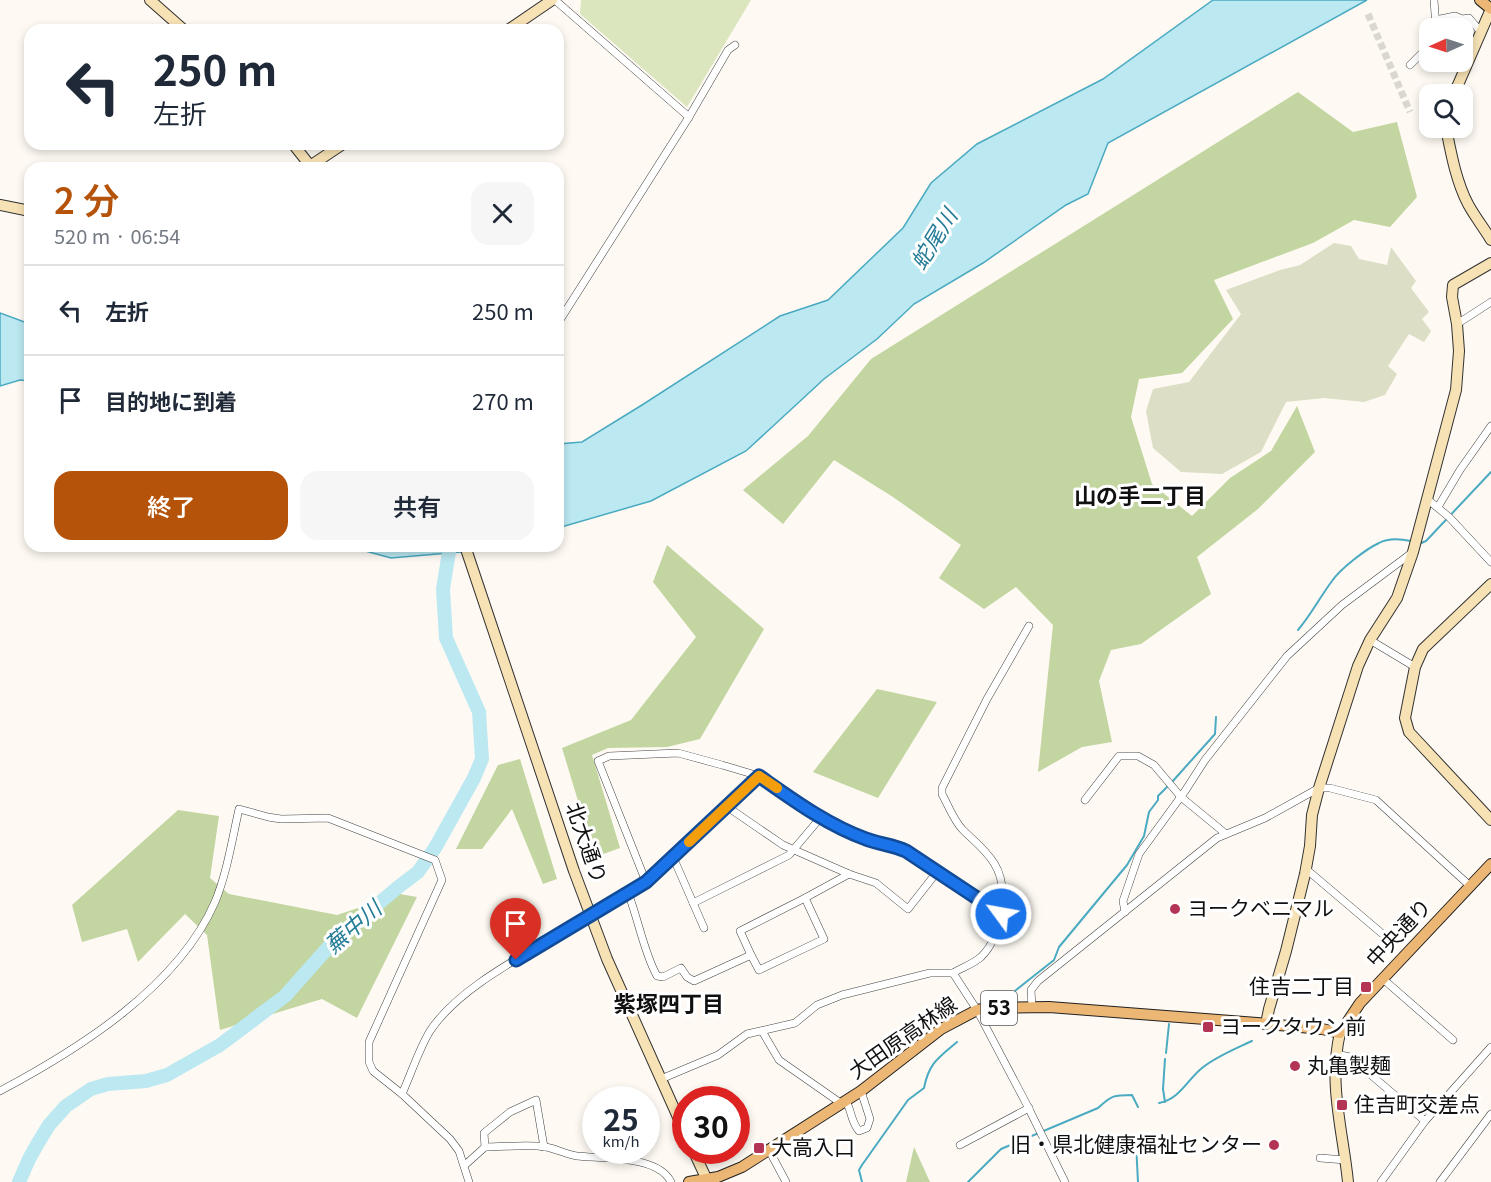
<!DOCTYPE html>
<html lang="ja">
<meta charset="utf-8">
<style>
:root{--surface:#fff;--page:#f6f6f7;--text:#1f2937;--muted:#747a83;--line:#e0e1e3;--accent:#b45309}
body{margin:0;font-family:Georgia,"Noto Sans JP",serif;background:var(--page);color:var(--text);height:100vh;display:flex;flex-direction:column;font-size:22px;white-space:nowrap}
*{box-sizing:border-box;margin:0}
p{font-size:20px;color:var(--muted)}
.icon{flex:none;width:33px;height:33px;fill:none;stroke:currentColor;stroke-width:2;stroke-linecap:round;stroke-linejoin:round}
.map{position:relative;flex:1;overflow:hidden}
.drawer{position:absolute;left:24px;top:162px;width:540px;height:390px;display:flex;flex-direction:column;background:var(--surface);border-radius:18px;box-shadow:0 3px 9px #0003}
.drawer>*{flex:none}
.banner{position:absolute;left:24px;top:24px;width:540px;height:126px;border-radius:18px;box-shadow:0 3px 9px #0003;background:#fff;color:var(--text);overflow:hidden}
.needle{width:39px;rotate:267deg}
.buttons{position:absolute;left:1419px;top:18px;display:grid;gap:12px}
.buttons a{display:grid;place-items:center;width:54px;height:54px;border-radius:12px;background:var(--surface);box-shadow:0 3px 9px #0003;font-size:30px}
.speed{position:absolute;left:582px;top:1086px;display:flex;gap:12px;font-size:30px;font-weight:700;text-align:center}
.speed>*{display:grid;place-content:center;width:78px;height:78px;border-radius:50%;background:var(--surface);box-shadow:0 3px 9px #0003;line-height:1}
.speed small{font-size:15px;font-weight:400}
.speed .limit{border:9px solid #d22;background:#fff;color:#111}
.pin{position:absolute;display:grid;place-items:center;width:51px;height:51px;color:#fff;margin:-62px -26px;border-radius:50% 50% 50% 0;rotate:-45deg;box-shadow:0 0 6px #0007}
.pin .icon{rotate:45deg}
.me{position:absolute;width:66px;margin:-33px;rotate:302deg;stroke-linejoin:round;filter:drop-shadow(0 0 4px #0008)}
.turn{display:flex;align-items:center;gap:21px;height:126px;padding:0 30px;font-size:27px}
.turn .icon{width:78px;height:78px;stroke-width:2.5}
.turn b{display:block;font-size:42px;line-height:51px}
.round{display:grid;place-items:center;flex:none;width:63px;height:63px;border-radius:18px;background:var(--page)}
.overview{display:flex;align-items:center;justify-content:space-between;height:102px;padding:0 30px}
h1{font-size:36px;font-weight:600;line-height:45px;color:var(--accent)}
.primary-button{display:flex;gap:12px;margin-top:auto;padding:12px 30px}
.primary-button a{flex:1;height:69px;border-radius:18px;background:var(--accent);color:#fff;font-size:24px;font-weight:600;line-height:69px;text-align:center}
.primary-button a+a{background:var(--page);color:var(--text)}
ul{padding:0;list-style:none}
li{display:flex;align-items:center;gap:18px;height:90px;padding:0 30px;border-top:2px solid var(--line)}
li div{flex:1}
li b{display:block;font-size:22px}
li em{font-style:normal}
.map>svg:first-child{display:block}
</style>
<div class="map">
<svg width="1491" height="1182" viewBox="0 0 1491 1182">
<rect width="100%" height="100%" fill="#fefaf3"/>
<polygon fill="#dbe6bf" points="581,0 751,0 687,107 580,14"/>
<g fill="#c3d5a0">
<polygon points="1298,92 1353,132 1397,122 1417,197 1390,227 1354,220 1313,243 1214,280 1233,319 1182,373 1139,379 1131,417 1152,484 1192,516 1230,478 1271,451 1297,406 1315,452 1258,509 1197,557 1211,594 1141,644 1111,650 1099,681 1112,742 1082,747 1038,772 1053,625 1016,587 984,609 939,578 961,545 893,497 834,460 783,524 743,490 808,436 871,359"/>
<polygon points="667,545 764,629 700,739 667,747 608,748 592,755 620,848 595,857 562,748 631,720 696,637 653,582"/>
<polygon points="877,689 937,702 878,798 813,772"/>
<polygon points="520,759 557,879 543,884 512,809 482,849 456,849 498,765"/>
<polygon points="178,810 219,816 210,878 229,894 337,915 400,894 417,897 357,1018 322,999 220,1030 207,935 185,914 138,962 127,929 82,942 72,905"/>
<polygon points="914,1147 930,1182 906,1182"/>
</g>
<polygon fill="#dcdfc5" points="1334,243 1351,246 1359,259 1387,265 1391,247 1416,281 1411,288 1429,312 1422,319 1431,331 1424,342 1409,334 1388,366 1397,374 1385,395 1364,402 1324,398 1286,402 1261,452 1222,474 1181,472 1153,448 1146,411 1153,389 1189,382 1241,314 1226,290 1280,270 1300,265"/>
<g fill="#bce8f1" stroke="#4aaac1" stroke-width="1.5">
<polygon points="1213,0 1367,0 1108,143 1088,194 1066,205 983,263 914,304 877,339 824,379 746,451 651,501 558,528 558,444 582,442 642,405 780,316 828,300 903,228 931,183 977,144 1103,79"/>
<polygon points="0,313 30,324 30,381 20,380 0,386"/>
<polygon points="347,546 496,546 484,550 391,558"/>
</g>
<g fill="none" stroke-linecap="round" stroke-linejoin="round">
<g stroke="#4aaac1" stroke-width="2">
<polyline points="1419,544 1426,541 1491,472"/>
<path d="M1298 630C1311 615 1320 597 1332 581 1340 569 1366 549 1379 543 1388 538 1401 539 1411 541"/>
<polyline points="1172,782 1215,734 1216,717"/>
<polyline points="1006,998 1054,960 1059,947 1127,865 1144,836 1149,812 1158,800 1158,796 1168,786"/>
<polyline points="1166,1053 1169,1024"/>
<polyline points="1165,1059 1163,1089 1165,1102"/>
<path d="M1159 1103C1180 1099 1187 1080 1202 1068 1217 1056 1235 1049 1252 1041"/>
<polyline points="1136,1143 1138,1182"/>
<path d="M862 1182 859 1170 862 1165 908 1100 924 1088C929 1063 938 1058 957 1042"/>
<path d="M968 1182 1001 1149 1098 1108C1112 1095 1114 1095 1132 1095L1138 1107"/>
</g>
<polyline stroke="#bce8f1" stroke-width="14" points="19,1182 29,1159 38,1143 49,1125 66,1106 91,1089 108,1084 146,1081 167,1075 220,1045 285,996 333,942 397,888 418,872 435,848 474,778 482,759 479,712 446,638 443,589 450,546"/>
<polyline stroke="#dad7d1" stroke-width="7" stroke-dasharray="7 3.5" stroke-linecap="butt" points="1368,14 1410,112"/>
<g stroke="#434343" stroke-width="8">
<g id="street">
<polyline points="555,0 689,117"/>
<polyline points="1434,0 1436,28"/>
<polyline points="1435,20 1455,16 1462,19 1469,18 1480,31"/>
<polyline points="1410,65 1430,45"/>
<polyline points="558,323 689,117 728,50 735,45"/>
<polyline points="1457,324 1491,302"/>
<polyline points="1427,499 1449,517 1491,562"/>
<polyline points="1438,507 1460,470 1491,426"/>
<path d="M1029 626 987 699 942 788V794C948 805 954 821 963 830 975 842 984 848 994 863 1010 888 1002 937 981 957 973 964 961 968 953 973L977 1010 1027 1105 1065 1182"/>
<polyline points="1370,640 1415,667"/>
<polyline points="1085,800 1119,756 1138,756 1154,765 1181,797 1226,834"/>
<polyline points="726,806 783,845 849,874 876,883 908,909 937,872"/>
<polyline points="673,857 704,928"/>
<polyline points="1306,869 1392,942"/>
<polyline points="646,882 598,761 609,756 678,753 722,765 759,776 821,817 842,828 868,840 894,846 906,851 1001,914"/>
<path d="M628 893C638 918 644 953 657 976L663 977 681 968 687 977 694 981 751 955 759 970 824 939 805 898 849 874"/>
<polyline points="613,902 646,882 759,776"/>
<polyline points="693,903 789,855 821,817"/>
<polyline points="1125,912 1123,901 1139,854 1185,791 1205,760 1287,656 1342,605 1413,552"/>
<polyline points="751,955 740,931 805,898"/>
<polyline points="1383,979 1453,1040"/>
<polyline points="1032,1007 1031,990 1038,981 1217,838 1265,818 1319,788 1330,788 1376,800 1470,886"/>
<polyline points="762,1031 779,1060 842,1104"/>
<polyline points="1336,1054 1350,1057 1425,1121"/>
<polyline points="661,1079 718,1055 747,1034 795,1023 817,1005 842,995 930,973 953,973"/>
<path d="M0 1091C79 1049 178 987 215 902 227 873 232 840 239 809L268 817 281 819 328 818 435 860 442 880 369 1042V1062L373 1071 402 1094 450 1139 459 1151 469 1182"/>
<path d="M402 1094C411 1074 419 1049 430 1031 459 987 525 955 569 928"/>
<path d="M846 1101C852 1112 851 1122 859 1131L867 1128 870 1119 861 1091"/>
<polyline points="960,1145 1029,1108"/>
<polyline points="485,1147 484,1133 510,1112 536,1100 544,1147"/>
<polyline points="769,1150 786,1182"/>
<polyline points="1320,1158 1346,1160"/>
<path d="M465 1165 485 1147C505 1147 527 1144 546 1147 556 1149 566 1154 577 1156 603 1159 658 1155 671 1182"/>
<polyline points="1381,1182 1425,1121 1491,1047"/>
<polyline points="1440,1182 1491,1114"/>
</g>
</g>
<g stroke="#323232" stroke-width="12">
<g id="secondary">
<polyline points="150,0 184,30"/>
<polyline points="508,30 552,0"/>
<polyline points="1454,94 1491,9"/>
<path d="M1446 128C1451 153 1456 181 1468 204 1475 217 1484 228 1491 240"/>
<polyline points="293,144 312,168"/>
<polyline points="307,168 343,144"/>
<polyline points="0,205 30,211"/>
<polyline points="465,546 574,871 607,959 686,1135"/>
<polyline points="1491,584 1423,649 1415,667 1405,718 1409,732 1491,820"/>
<polyline points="1266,1024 1269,1009 1286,951 1305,874 1310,846 1312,815 1319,788 1358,666 1370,640 1397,598 1413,552 1456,390 1459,351 1457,324 1452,297 1453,285 1491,263"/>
<path d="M1340 1033C1328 1084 1343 1131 1348 1182"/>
<polyline points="693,1150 708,1182"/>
</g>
</g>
<g stroke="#212121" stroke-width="12">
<g id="primary">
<polyline points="1480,0 1491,9"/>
<polyline points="689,1182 718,1177 742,1167 861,1091 941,1029 977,1010 989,1008 1049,1007 1257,1023 1322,1029 1340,1033 1360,1003 1491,864"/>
</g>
</g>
<use href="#street" stroke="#fff" stroke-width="7"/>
<use href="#secondary" stroke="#f7e2b5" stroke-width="10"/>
<use href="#primary" stroke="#ecb775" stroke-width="10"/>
<g stroke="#434343" stroke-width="8" stroke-linecap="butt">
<polyline id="street-bridge" points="569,928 613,902"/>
</g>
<use href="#street-bridge" stroke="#fff" stroke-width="7"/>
</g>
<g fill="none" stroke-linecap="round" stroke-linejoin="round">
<g stroke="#114b97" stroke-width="15">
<path id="route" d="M516 960 646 882 759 776C792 799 827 825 866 839 879 844 893 845 906 851L1001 914"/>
</g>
<use href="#route" stroke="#1a73e8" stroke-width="10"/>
<polyline stroke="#f59e0b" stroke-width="10" points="689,842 759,776 777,788"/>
</g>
<g fill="#b33454" stroke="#fff" stroke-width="2">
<circle cx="1175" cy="909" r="6"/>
<rect x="1360" y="981" width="12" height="12" rx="3"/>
<rect x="1202" y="1021" width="12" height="12" rx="3"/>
<circle cx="1295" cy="1066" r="6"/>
<rect x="1336" y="1099" width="12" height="12" rx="3"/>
<circle cx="1274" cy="1145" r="6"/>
<rect x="753" y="1142" width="12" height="12" rx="3"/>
</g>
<g text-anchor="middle" stroke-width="6" stroke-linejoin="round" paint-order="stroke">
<rect fill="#fff" stroke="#585858" stroke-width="1.5" x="981" y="991" width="36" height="34" rx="4.5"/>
<g font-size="20" font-weight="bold" fill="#101010">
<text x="999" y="1015">53</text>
</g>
<g font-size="21" fill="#101010" stroke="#fff">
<text transform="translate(586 843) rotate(71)" y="7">北大通り</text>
<text transform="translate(1399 933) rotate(-47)" y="7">中央通り</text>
<text transform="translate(903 1038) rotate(-35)" y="7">大田原高林線</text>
</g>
<g font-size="21" fill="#101010" stroke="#fff" text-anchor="start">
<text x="1187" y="916">ヨークベニマル</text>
<text x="1354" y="994" text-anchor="end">住吉二丁目</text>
<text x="1220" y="1034">ヨークタウン前</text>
<text x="1307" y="1073">丸亀製麺</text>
<text x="1354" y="1112">住吉町交差点</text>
<text x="1262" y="1152" text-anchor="end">旧・県北健康福祉センター</text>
<text x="771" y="1155">大高入口</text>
</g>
<g font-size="22" font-style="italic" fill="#247c96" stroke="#fff">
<text transform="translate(934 239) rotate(-58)" y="8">蛇尾川</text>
<text transform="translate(353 927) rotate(-41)" y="8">蕪中川</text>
</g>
<g font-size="22" font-weight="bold" fill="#101010" stroke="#fff">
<text x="1140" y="504">山の手二丁目</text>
<text x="669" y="1012">紫塚四丁目</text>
</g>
</g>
</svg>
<div class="buttons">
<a><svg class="needle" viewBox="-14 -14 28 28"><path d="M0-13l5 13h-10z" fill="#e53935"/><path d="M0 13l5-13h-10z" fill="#747a83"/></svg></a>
<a><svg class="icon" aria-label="search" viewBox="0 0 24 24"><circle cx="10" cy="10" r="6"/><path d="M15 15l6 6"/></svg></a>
</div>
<div class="speed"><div>25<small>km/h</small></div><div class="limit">30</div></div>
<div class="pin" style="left:516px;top:960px;background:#d93025"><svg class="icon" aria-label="arrive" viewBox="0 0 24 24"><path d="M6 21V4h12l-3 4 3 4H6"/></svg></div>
<svg class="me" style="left:1001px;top:914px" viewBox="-20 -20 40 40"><circle r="17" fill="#1a73e8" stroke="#fff" stroke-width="3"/><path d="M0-11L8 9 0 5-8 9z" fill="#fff"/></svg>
<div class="banner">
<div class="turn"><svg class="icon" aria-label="left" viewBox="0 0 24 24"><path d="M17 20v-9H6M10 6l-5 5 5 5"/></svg><div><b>250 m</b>左折</div></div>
</div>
<section class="drawer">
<div class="overview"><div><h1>2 分</h1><p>520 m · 06:54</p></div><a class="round"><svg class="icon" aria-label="close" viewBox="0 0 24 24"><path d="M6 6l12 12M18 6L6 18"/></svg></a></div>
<ul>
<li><svg class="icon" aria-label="left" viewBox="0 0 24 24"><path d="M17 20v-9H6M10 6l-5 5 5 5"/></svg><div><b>左折</b></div><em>250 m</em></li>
<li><svg class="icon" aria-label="arrive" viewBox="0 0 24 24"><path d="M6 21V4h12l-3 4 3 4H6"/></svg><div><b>目的地に到着</b></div><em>270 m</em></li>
</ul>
<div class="primary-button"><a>終了</a><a>共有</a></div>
</section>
</div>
